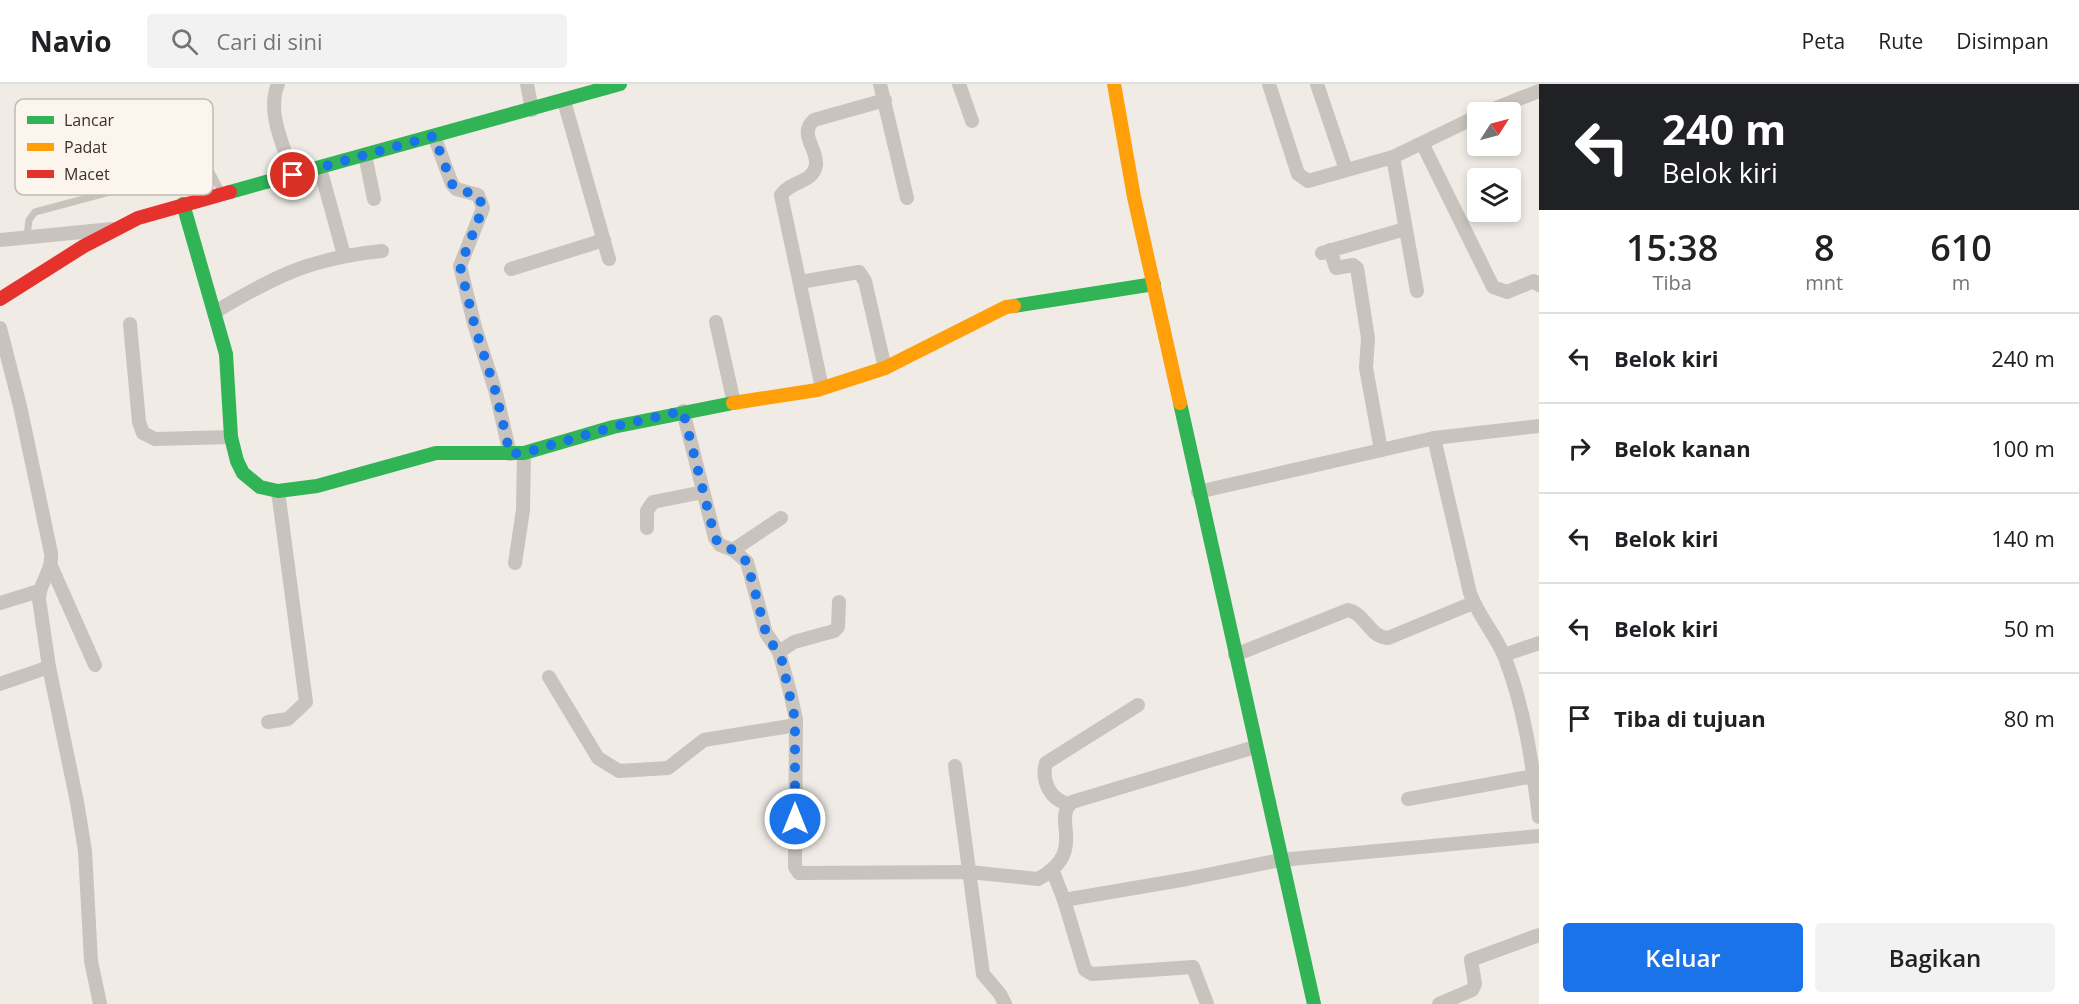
<!DOCTYPE html>
<html lang="id">
<style>
:root{--surface:#fff;--page:#f2f2f2;--text:#202124;--muted:#757577;--line:#e0e0e0;--accent:#1a73e8}
body{margin:0;font-family:"Open Sans",sans-serif;background:var(--page);color:var(--text);height:100vh;display:flex;flex-direction:column;font-size:22px;white-space:nowrap}
*{box-sizing:border-box;margin:0}
p{font-size:20px;color:var(--muted)}
.icon{flex:none;width:33px;height:33px;fill:none;stroke:currentColor;stroke-width:2;stroke-linecap:round;stroke-linejoin:round}
.map{position:relative;flex:1;overflow:hidden}
.details{display:flex;flex-direction:column;background:var(--surface);width:540px}
.details>*{flex:none}
.banner{background:#202124;color:#fff;overflow:hidden}
.needle{width:39px;rotate:54deg}
.controls{position:absolute;left:1467px;top:18px;display:grid;gap:12px}
.controls a{display:grid;place-items:center;width:54px;height:54px;border-radius:6px;background:var(--surface);box-shadow:0 3px 9px #0003;font-size:30px}
.pin{position:absolute;display:grid;place-items:center;width:51px;height:51px;color:#fff;margin:-26px;border:3px solid #fff;border-radius:50%;box-shadow:0 2px 6px #0007}
.me{position:absolute;width:66px;margin:-33px;rotate:0deg;stroke-linejoin:round;filter:drop-shadow(0 0 4px #0008)}
.turn{display:flex;align-items:center;gap:21px;height:126px;padding:0 24px;font-size:27px}
.turn .icon{width:78px;height:78px;stroke-width:2.5}
.turn b{display:block;font-size:42px;line-height:51px}
.eta{display:flex;justify-content:space-evenly;align-items:center;height:102px;text-align:center}
.eta b{font-size:36px;font-weight:600;line-height:42px}
.button{display:flex;gap:12px;margin-top:auto;padding:12px 24px}
.button a{flex:1;height:69px;border-radius:6px;background:var(--accent);color:#fff;font-size:24px;font-weight:600;line-height:69px;text-align:center}
.button a+a{background:var(--page);color:var(--text)}
ul{padding:0;list-style:none}
li{display:flex;align-items:center;gap:18px;height:90px;padding:0 24px;border-top:2px solid var(--line)}
li div{flex:1}
li b{display:block;font-size:22px}
li em{font-style:normal}
header{display:flex;align-items:center;gap:36px;box-sizing:border-box;height:84px;padding:0 30px;background:var(--surface);border-bottom:2px solid var(--line)}
header strong{font-size:28px}
nav{display:flex;gap:33px;margin-inline-start:auto;font-size:21px}
.search{width:420px;height:54px;background:var(--page);display:flex;align-items:center;gap:15px;box-sizing:border-box;padding:0 21px;border-radius:6px;color:var(--muted);font-size:22px}
main{display:flex;flex:1;min-height:0}
.map>svg:first-child{display:block}
</style>
<header>
<strong>Navio</strong>
<div class="search"><svg class="icon" aria-label="search" viewBox="0 0 24 24"><circle cx="10" cy="10" r="6"/><path d="M15 15l6 6"/></svg>Cari di sini</div>
<nav><a>Peta</a><a>Rute</a><a>Disimpan</a></nav>
</header>
<main>
<div class="map">
<svg width="1539" height="920" viewBox="0 0 1539 920">
<rect width="100%" height="100%" fill="#f0ebe5"/>
<g fill="none" stroke-linecap="round" stroke-linejoin="round">
<polyline stroke="#c9c3be" stroke-width="7" points="27,152 29,136 35,128 203,83 211,88 222,109"/>
<g stroke="#c9c3be" stroke-width="14">
<path d="M278 0C266 29 284 62 293 91"/>
<polyline points="527,0 532,26"/>
<polyline points="880,0 907,114"/>
<polyline points="959,0 972,37"/>
<polyline points="1269,0 1298,90 1308,97 1393,73 1478,32"/>
<polyline points="1317,0 1346,86"/>
<polyline points="564,17 609,175"/>
<polyline points="1486,28 1539,7"/>
<polyline points="434,52 452,100 456,105 478,111 483,124 460,182 475,243 496,309 510,370"/>
<polyline points="1423,61 1493,203 1507,208 1534,197 1539,201"/>
<polyline points="365,71 374,115"/>
<polyline points="1393,73 1417,207"/>
<polyline points="320,84 344,171"/>
<polyline points="0,156 112,145"/>
<polyline points="1330,166 1336,184 1353,181 1357,184 1368,254 1366,284 1381,366"/>
<polyline points="1322,169 1405,145"/>
<polyline points="511,185 604,156"/>
<polyline points="800,198 859,188 865,197 885,284"/>
<path d="M215 228C275 192 311 174 382 167"/>
<polyline points="716,238 734,319"/>
<polyline points="130,240 139,338 143,349 155,355 231,353"/>
<path d="M0 244 20 322 51 469C53 488 39 498 39 515L49 583 77 718 85 767 91 877 100 920"/>
<path d="M822 304 781 111C790 97 813 99 816 81 818 65 798 50 814 36L885 16"/>
<path d="M683 327 715 454 720 461 733 466 747 478 766 549 779 568 789 604 796 635 795 783 799 789 969 788 1038 795C1089 767 1051 736 1072 718L1255 663"/>
<path d="M1434 354 1470 509C1478 532 1496 551 1505 574 1525 626 1532 678 1539 733"/>
<polyline points="1198,408 1434,354 1539,342"/>
<polyline points="647,444 647,427 653,418 703,408"/>
<polyline points="733,466 781,434"/>
<polyline points="515,479 523,426 524,369"/>
<polyline points="51,482 95,581"/>
<polyline points="0,519 39,507"/>
<polyline points="779,568 794,558 834,547 838,543 839,518"/>
<path d="M1235 571 1348 526C1366 530 1369 553 1388 554L1473 519"/>
<polyline points="1504,571 1539,559"/>
<polyline points="549,593 598,674 619,687 668,684 704,656 796,641"/>
<polyline points="0,600 49,583"/>
<polyline points="268,638 288,635 306,618 278,407"/>
<polyline points="955,682 983,890 1000,910 1005,920"/>
<polyline points="1408,715 1534,692"/>
<path d="M1069 720C1050 716 1041 697 1046 679L1138 621"/>
<polyline points="1052,785 1064,816 1085,886 1092,890 1193,883 1207,920"/>
<polyline points="1064,816 1187,795 1280,776 1539,752"/>
<polyline points="1439,920 1472,906 1475,900 1471,876 1539,851"/>
</g>
<g stroke="#30b455" stroke-width="14">
<polyline points="230,108 620,0"/>
<polyline points="183,120 226,270 231,353 237,377 243,389 260,403 278,407 317,402 436,369 524,369 613,343 733,319"/>
<polyline points="1014,222 1154,200"/>
<polyline points="1180,319 1314,920"/>
</g>
<g stroke="#ff9f0a" stroke-width="14">
<polyline points="1114,0 1134,113 1180,319"/>
<polyline points="733,319 817,306 885,284 1006,223 1014,222"/>
</g>
<polyline stroke="#e5322d" stroke-width="14" points="0,215 84,162 138,134 230,108"/>
</g>
<g fill="none" stroke-linecap="round" stroke-linejoin="round">
<polyline stroke="#1a73e8" stroke-width="10" stroke-dasharray="0 18" points="293,91 434,52 452,100 456,105 478,111 483,124 460,182 475,243 496,309 510,370 524,369 613,343 683,327 715,454 720,461 733,466 747,478 766,549 782,577 795,635 795,735"/>
</g>
<rect x="15" y="15" width="198" height="96" rx="9" fill="#fbf5ee" stroke="#c1bab4" stroke-width="1.5"/>
<rect x="27" y="32" width="27" height="8" fill="#30b455"/>
<rect x="27" y="59" width="27" height="8" fill="#ff9f0a"/>
<rect x="27" y="86" width="27" height="8" fill="#e5322d"/>
<g font-size="16" fill="#3b302b">
<text x="64" y="42">Lancar</text>
<text x="64" y="69">Padat</text>
<text x="64" y="96">Macet</text>
</g>
</svg>
<div class="controls">
<a><svg class="needle" viewBox="-14 -14 28 28"><path d="M0-13l5 13h-10z" fill="#e53935"/><path d="M0 13l5-13h-10z" fill="#757577"/></svg></a>
<a><svg class="icon" aria-label="layers" viewBox="0 0 24 24"><path d="M12 4l9 5-9 5-9-5zM3 14l9 5 9-5"/></svg></a>
</div>
<div class="pin" style="left:293px;top:91px;background:#d93025"><svg class="icon" aria-label="arrive" viewBox="0 0 24 24"><path d="M6 21V4h12l-3 4 3 4H6"/></svg></div>
<svg class="me" style="left:795px;top:735px" viewBox="-20 -20 40 40"><circle r="17" fill="#1a73e8" stroke="#fff" stroke-width="3"/><path d="M0-11L8 9 0 5-8 9z" fill="#fff"/></svg>
</div>
<section class="details">
<div class="banner">
<div class="turn"><svg class="icon" aria-label="left" viewBox="0 0 24 24"><path d="M17 20v-9H6M10 6l-5 5 5 5"/></svg><div><b>240 m</b>Belok kiri</div></div>
</div>
<div class="eta">
<div><b>15:38</b><p>Tiba</p></div>
<div><b>8</b><p>mnt</p></div>
<div><b>610</b><p>m</p></div>
</div>
<ul>
<li><svg class="icon" aria-label="left" viewBox="0 0 24 24"><path d="M17 20v-9H6M10 6l-5 5 5 5"/></svg><div><b>Belok kiri</b></div><em>240 m</em></li>
<li><svg class="icon" aria-label="right" viewBox="0 0 24 24"><path d="M7 20v-9h11M14 6l5 5-5 5"/></svg><div><b>Belok kanan</b></div><em>100 m</em></li>
<li><svg class="icon" aria-label="left" viewBox="0 0 24 24"><path d="M17 20v-9H6M10 6l-5 5 5 5"/></svg><div><b>Belok kiri</b></div><em>140 m</em></li>
<li><svg class="icon" aria-label="left" viewBox="0 0 24 24"><path d="M17 20v-9H6M10 6l-5 5 5 5"/></svg><div><b>Belok kiri</b></div><em>50 m</em></li>
<li><svg class="icon" aria-label="arrive" viewBox="0 0 24 24"><path d="M6 21V4h12l-3 4 3 4H6"/></svg><div><b>Tiba di tujuan</b></div><em>80 m</em></li>
</ul>
<div class="button"><a>Keluar</a><a>Bagikan</a></div>
</section>
</main>
